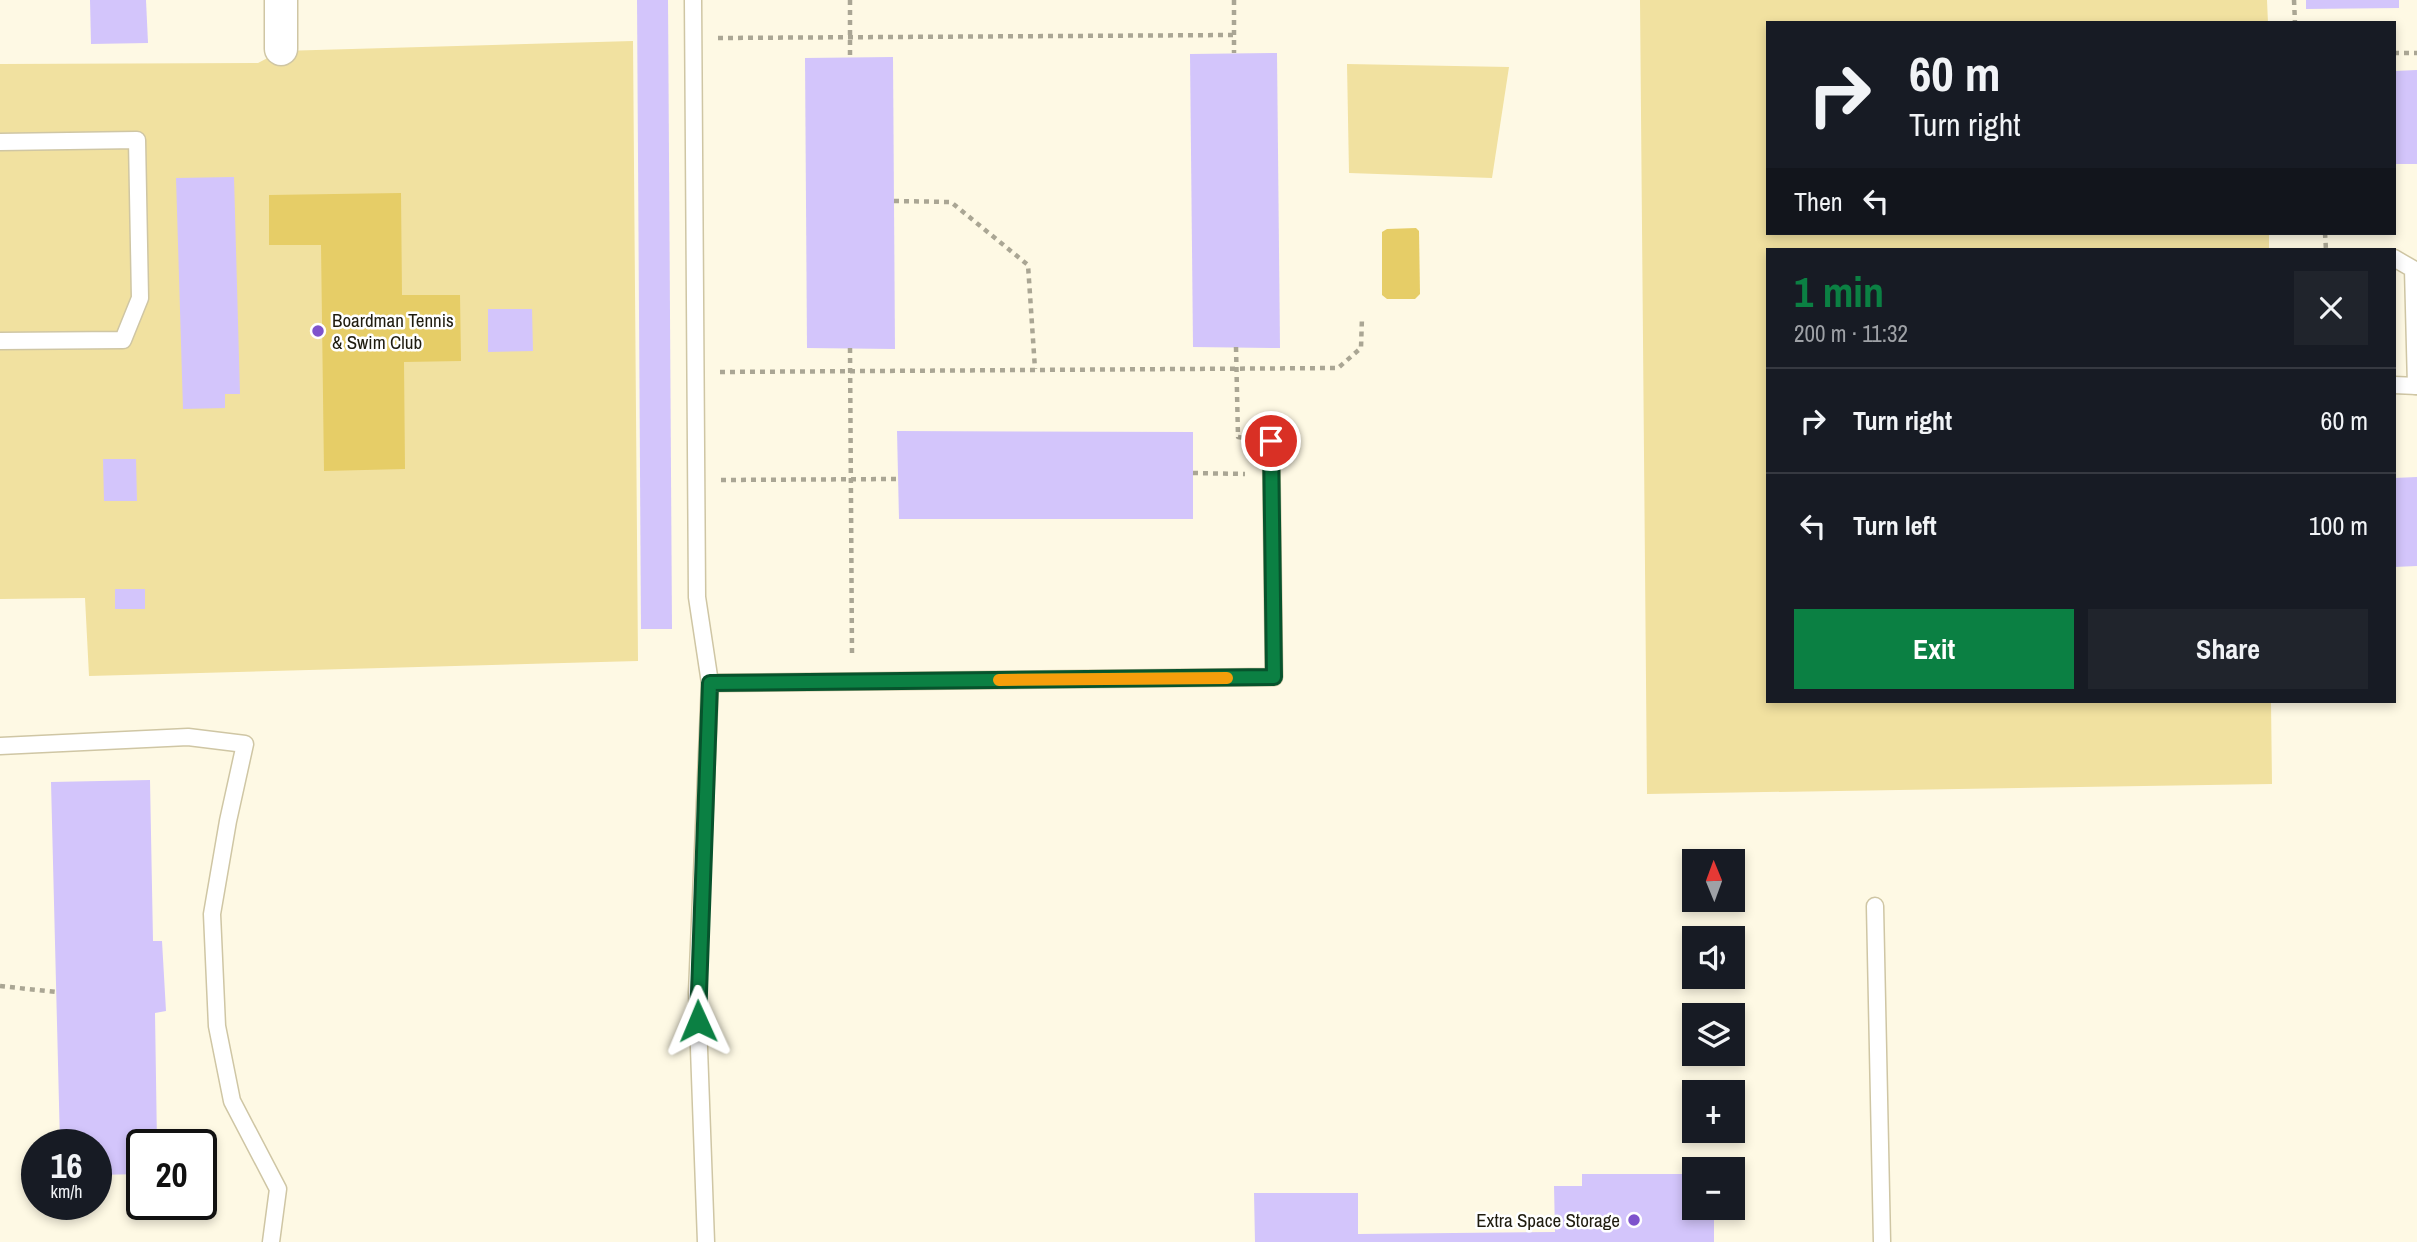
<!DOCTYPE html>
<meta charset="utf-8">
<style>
:root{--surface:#171b24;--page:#20242c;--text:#f1f3f6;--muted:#9ea1a6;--line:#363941;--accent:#0b8043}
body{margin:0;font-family:"Archivo Narrow",sans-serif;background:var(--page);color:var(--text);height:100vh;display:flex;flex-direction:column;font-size:26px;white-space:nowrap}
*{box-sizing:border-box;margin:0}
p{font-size:23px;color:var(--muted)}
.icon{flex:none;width:38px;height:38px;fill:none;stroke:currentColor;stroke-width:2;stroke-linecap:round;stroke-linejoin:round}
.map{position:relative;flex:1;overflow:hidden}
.side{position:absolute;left:1766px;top:248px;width:630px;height:455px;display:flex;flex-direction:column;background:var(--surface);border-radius:0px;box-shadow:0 4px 10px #0003}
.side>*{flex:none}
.guide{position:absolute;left:1766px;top:21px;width:630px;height:214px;border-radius:0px;box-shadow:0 4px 10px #0003;background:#171b24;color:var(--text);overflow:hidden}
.needle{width:46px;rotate:359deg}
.controls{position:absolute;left:1682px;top:849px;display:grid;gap:14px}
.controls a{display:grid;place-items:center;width:63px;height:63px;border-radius:0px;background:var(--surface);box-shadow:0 4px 10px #0003;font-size:35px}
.speed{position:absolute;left:21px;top:1129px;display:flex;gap:14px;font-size:35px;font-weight:700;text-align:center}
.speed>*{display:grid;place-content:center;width:91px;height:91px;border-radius:50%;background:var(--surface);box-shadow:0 4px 10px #0003;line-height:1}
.speed small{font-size:18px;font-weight:400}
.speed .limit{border:4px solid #111;border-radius:10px;background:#fff;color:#111}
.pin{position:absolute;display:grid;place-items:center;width:60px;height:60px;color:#fff;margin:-30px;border:4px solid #fff;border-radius:50%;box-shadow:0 2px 7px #0007}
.me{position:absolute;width:77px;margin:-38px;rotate:359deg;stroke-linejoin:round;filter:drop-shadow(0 0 5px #0008)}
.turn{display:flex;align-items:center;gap:24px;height:147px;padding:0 28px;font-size:32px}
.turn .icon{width:91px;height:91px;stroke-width:2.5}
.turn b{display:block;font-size:49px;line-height:60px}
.then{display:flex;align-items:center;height:66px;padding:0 28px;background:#0003;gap:14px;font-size:26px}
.round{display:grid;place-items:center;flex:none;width:74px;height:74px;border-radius:0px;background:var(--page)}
.head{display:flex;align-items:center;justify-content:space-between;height:119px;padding:0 28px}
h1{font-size:42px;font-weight:700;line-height:52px;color:var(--accent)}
.primary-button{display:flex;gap:14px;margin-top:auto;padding:14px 28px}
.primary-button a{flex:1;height:80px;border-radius:0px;background:var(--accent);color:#fff;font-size:28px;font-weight:700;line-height:80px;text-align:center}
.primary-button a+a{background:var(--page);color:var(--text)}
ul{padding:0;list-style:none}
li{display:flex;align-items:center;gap:21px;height:105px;padding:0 28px;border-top:2px solid var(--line)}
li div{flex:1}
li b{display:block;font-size:26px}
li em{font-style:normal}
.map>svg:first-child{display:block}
</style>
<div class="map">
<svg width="2417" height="1242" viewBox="0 0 2417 1242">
<rect width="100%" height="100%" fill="#fef9e4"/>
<g fill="#f1e1a0">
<polygon points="1640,0 2267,0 2268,23 1768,23 1768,233 2269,233 2269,250 1768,250 1768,702 2271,702 2272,784 1647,794"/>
<polygon points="633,41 638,661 89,676 85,598 0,599 0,64 258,63 281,51"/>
<polygon points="1347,64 1509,67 1492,178 1349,173"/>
</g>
<g fill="#e6cd67">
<polygon points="401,193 402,295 460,295 461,361 404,362 405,469 324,471 321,245 269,245 269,195"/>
<polygon points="1416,228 1419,231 1420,294 1415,299 1387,299 1382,295 1382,232 1387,229"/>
</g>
<g fill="#d3c5fb">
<polygon points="90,0 146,0 148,43 91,44"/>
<polygon points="637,0 668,0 672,629 641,629"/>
<polygon points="2306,0 2399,0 2399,8 2306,9"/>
<polygon points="1277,53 1280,348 1193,347 1190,54"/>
<polygon points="893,57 895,349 807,348 805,58"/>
<polygon points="2417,70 2417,164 2394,164 2394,71"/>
<polygon points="234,177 240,394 225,394 225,408 183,409 176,178"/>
<polygon points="488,309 532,309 533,351 488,352"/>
<polygon points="897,431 1193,432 1193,519 899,519"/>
<polygon points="103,459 136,459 137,501 104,501"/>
<polygon points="2417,477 2417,566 2394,567 2394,478"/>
<rect x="115" y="589" width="30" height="20"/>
<polygon points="150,780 153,941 162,941 166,1011 155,1013 157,1144 142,1144 142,1174 96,1175 96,1144 60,1144 51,782"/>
<polygon points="1582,1174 1694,1174 1694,1208 1714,1208 1714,1242 1255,1242 1254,1193 1358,1193 1358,1234 1555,1232 1554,1186 1582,1186"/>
</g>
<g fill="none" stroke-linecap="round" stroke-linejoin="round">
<g stroke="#cfc6a4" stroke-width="19">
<g id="lane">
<polyline points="693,0 697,597 710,683 697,993 706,1242"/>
<polyline points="0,142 137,140 140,298 123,340 0,341"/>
<polyline points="2394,258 2413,269 2416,386"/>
<polyline points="2394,385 2417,386"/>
<polyline points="710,683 1274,677 1271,441"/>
<polyline points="0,746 188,737 245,744 228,821 212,914 217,1026 232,1101 278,1189 271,1242"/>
<polyline points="1875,906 1882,1242"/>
</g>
</g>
<g stroke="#cfc6a4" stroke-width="35">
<polyline id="street" points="281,0 281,49"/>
</g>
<g stroke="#aaa694" stroke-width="4.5" stroke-dasharray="5 5" stroke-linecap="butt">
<polyline points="850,0 850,58"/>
<polyline points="1234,0 1234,53"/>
<polyline points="2294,0 2295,23"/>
<polyline points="718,38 1234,35"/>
<polyline points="2394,53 2417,53"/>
<polyline points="894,201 951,202 1028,265 1035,369"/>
<polyline points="2325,233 2326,250"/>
<polyline points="1236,347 1238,437 1245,438"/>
<polyline points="850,348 852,655"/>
<polyline points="720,372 1338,368 1361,348 1362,317"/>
<polyline points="1193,473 1245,474"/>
<polyline points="721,480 898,479"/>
<polyline points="0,986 56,992"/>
</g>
<use href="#lane" stroke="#fff" stroke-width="16"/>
<use href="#street" stroke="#fff" stroke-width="32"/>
</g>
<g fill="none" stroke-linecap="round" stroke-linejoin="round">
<g stroke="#07532c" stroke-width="18">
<polyline id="route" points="698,1021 710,683 1274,677 1271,441"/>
</g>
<use href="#route" stroke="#0b8043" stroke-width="12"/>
<polyline stroke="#f59e0b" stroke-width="12" points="999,680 1227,678"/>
</g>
<g fill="#7e53cc" stroke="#fff" stroke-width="2.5">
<circle cx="318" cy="331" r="7"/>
<circle cx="1634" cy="1220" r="7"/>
</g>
<g text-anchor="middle" stroke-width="5" stroke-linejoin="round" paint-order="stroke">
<g font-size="19" fill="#1f1c0f" stroke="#fff" text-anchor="start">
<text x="332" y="327">Boardman Tennis<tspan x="332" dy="22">&amp; Swim Club</tspan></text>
<text x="1620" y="1227" text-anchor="end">Extra Space Storage</text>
</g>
</g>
</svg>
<div class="controls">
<a><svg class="needle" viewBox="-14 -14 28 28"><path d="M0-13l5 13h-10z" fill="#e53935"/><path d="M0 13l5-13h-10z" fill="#9ea1a6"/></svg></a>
<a><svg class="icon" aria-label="sound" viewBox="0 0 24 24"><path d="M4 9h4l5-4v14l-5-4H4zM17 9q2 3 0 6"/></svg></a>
<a><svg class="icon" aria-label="layers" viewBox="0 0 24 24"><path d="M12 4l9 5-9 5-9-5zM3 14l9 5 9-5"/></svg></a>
<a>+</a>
<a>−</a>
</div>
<div class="speed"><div>16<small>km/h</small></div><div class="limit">20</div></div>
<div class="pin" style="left:1271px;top:441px;background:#d93025"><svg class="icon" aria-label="arrive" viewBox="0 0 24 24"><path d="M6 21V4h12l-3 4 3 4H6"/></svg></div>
<svg class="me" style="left:698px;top:1021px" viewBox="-20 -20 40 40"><path d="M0-17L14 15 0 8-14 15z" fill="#0b8043" stroke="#fff" stroke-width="4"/></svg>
<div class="guide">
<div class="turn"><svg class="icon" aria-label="right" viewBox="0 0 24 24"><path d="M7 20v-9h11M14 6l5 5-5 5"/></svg><div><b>60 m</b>Turn right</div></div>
<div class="then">Then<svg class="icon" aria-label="left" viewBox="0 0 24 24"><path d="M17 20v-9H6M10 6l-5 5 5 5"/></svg></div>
</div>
<section class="side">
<div class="head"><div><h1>1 min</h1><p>200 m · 11:32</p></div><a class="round"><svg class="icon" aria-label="close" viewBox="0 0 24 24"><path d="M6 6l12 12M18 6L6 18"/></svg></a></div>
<ul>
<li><svg class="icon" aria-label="right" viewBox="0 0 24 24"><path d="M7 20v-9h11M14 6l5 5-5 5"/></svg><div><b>Turn right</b></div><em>60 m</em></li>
<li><svg class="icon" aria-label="left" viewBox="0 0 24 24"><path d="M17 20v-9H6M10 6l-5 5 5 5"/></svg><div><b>Turn left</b></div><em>100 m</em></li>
</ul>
<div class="primary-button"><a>Exit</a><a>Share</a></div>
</section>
</div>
